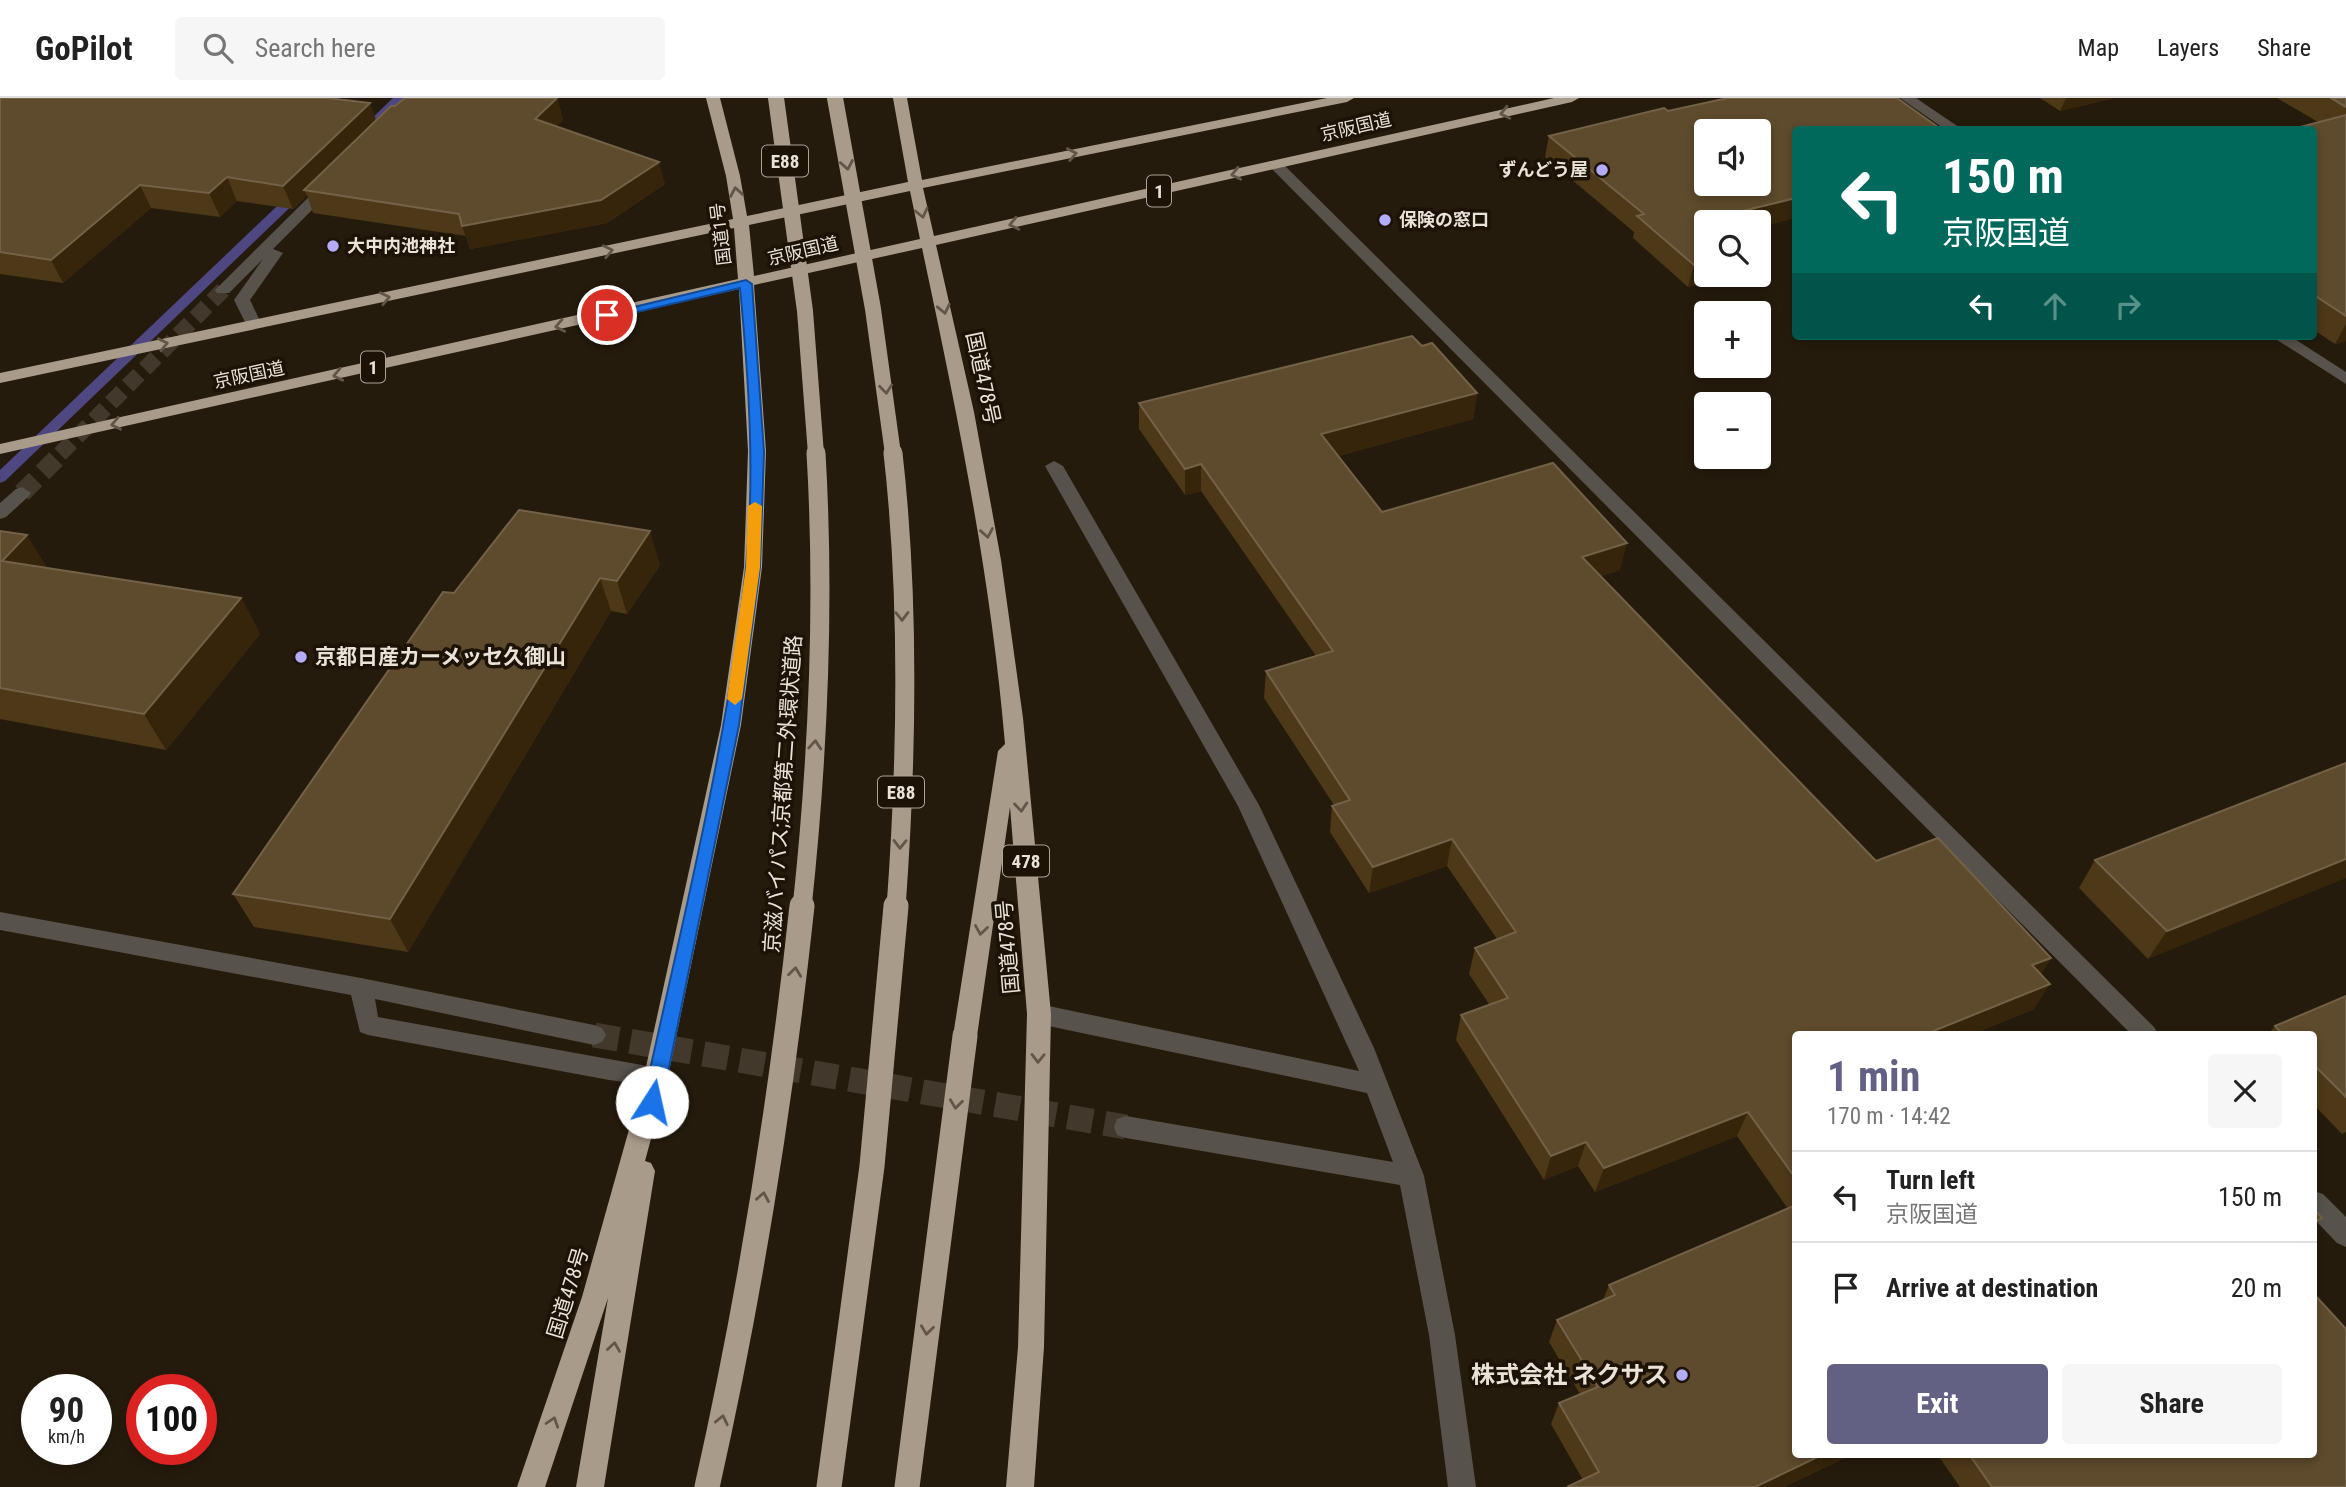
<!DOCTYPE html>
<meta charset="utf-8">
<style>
:root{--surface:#fff;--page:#f6f6f6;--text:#222;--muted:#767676;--line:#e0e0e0;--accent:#636183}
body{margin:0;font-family:"Roboto Condensed","Noto Sans JP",sans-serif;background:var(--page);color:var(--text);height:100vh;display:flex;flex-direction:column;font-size:26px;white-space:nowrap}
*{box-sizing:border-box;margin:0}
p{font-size:23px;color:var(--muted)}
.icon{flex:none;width:38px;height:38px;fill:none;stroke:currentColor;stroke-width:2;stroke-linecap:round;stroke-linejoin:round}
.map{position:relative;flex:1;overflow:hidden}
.panel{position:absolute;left:1792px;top:933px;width:525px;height:427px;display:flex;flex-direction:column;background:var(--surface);border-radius:7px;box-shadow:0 4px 10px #0003}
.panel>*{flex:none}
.banner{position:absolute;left:1792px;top:28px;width:525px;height:214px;border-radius:7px;box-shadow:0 4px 10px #0003;background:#00695c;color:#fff;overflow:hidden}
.controls{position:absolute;left:1694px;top:21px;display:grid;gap:14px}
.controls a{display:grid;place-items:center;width:77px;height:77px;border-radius:7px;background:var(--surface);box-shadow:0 4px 10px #0003;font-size:35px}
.speed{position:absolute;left:21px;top:1276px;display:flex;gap:14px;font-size:35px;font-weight:700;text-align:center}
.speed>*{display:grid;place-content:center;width:91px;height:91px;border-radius:50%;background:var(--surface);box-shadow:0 4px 10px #0003;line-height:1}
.speed small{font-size:18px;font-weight:400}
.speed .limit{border:10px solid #d22;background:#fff;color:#111}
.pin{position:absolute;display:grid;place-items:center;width:60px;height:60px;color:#fff;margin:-30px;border:4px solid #fff;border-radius:50%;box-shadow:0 2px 7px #0007}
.me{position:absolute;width:77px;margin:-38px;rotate:10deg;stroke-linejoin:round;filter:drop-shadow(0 0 5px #0008)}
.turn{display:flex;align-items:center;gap:24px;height:147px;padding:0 35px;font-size:32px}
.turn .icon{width:91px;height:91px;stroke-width:2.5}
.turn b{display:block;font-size:49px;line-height:60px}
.lanes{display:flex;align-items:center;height:66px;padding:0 35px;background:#0003;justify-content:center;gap:35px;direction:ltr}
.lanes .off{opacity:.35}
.round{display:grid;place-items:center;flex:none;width:74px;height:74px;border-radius:7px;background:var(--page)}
.overview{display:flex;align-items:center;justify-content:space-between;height:119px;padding:0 35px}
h1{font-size:42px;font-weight:700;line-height:52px;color:var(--accent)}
.primary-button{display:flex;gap:14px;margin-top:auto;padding:14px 35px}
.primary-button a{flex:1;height:80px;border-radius:7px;background:var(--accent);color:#fff;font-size:28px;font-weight:700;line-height:80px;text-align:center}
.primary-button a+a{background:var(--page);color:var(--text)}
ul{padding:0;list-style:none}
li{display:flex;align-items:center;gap:21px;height:91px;padding:0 35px;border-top:2px solid var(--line)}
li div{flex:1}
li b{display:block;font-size:26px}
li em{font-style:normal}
header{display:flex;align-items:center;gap:42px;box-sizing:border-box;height:98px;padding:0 35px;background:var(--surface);border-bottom:2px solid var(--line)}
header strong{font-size:33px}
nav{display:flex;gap:38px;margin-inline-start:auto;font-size:24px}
.search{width:490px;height:63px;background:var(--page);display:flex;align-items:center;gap:18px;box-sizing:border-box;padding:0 24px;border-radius:7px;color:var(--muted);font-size:26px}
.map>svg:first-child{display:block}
</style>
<header>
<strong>GoPilot</strong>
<div class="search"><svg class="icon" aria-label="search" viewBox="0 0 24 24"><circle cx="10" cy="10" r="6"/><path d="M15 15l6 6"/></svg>Search here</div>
<nav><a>Map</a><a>Layers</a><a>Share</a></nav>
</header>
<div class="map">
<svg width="2346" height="1389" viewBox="0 0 2346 1389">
<rect width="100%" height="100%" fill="#251b0d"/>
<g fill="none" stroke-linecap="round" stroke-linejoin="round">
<g fill="#4e4782" fill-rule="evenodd">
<polygon points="393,0 406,0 378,26 370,26 370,22"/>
<polygon points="300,89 304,90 304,96 5,383 0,385 0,372 296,90"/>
</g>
<polyline stroke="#42392c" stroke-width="16" stroke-dasharray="16 8" stroke-linecap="butt" points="60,356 223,192"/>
<polyline stroke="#42392c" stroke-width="19" stroke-dasharray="19 10" stroke-linecap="butt" points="22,395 62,355"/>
<polyline stroke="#42392c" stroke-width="25" stroke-dasharray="25 12" stroke-linecap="butt" points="594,937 1126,1029"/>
<g fill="#57524b" fill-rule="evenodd">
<polygon points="1900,0 1916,0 1963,32 1946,32"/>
<polygon points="1276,63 1281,64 2154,929 2158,936 2131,936 1271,70 1269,67"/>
<polygon points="331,81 336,82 338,85 336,88 273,151 283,155 250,202 262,227 260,230 248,230 234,202 263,161 229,195 217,195 215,192 326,82"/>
<polygon points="2271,238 2290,238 2346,274 2346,286"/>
<polygon points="1054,363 1063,368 1259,707 1374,950 1424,1078 1455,1237 1476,1389 1448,1389 1429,1237 1400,1087 1126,1040 1117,1037 1114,1029 1117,1021 1126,1018 1393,1064 1367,995 1039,926 1031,923 1027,916 1031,909 1039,906 1359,973 1238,708 1045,368"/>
<polygon points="22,389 31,395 28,399 6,419 0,421 0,405 16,391"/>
<polygon points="0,814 361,880 594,927 602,930 606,937 602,944 594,947 375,901 378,919 664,971 668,978 664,985 656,988 609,982 368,937 360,934 351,897 0,832"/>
<polygon points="2314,1093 2323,1096 2346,1119 2346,1149 2337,1145 2314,1121"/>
</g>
<path fill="#a99b8a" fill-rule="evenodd" d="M706 0H720L740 78 747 118 908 84 893 0H907L922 82 1327 0H1354L1347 4 923 90 934 138 1554 0H1579L1572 4 936 147 974 314 1001 462 1023 620 1051 916 1044 1249 1034 1389H1006L1018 1249 1027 916 1010 709 977 938 973 945 965 948 957 945 953 938 998 653 1005 646C991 479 957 314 922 150L754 187 766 353 762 469 741 627 668 978 645 1063 651 1065 655 1073 604 1389H576L608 1200 545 1389H517L582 1199 644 978 721 627 744 469 748 353 739 191 0 356V346L738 181 734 130 0 285V275L733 121 726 78ZM910 93 920 141 754 178 749 127Z"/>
<g stroke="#a99b8a" stroke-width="16">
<polyline points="776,0 805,213 816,356"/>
<polyline points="835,0 873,211 893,356"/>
</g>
<g stroke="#a99b8a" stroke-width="19">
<path d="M893 355C910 505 907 660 896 810"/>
<path d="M802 810C818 660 825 506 816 355"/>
</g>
<g stroke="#a99b8a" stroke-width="25">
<path d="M707 1389C750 1198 781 1003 802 808"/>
<polyline points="829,1389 872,1068 896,808"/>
<polyline points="907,1389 965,938"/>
</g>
</g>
<g fill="#4d3818">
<polygon points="0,0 376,22 395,8 557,0 563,22 556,28 665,86 607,125 470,151 466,138 313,115 307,97 293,111 237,103 220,119 151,110 63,185 0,176"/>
<polygon points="2040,0 2114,0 2060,13"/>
<polygon points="2277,0 2346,0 2346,243 2335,246 2314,232 2314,32 2318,24"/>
<polygon points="1549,38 1706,124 1706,177 1736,177 1688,189 1633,140 1634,134 1545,59"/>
<polygon points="1422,248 1477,295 1473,321 1338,358 1382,414 1620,472 1601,478 1876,763 2051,860 2041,876 2034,911 1973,936 1796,936 1796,1356 1853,1356 1784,1389 1583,1382 1551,1326 1559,1305 1580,1296 1549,1244 1557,1222 1603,1202 1609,1187 1788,1111 1737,1038 1595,1094 1578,1068 1544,1082 1456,942 1461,917 1489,906 1469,876 1475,850 1497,841 1447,768 1369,795 1330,734 1332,708 1334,707 1264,600 1266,573 1316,558 1201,393 1185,397 1139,331 1139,305"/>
<polygon points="0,433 47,470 241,500 260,536 166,652 0,621"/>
<polygon points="660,467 627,516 611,513 408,854 254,829 233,796 454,495"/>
<polygon points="2346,665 2148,861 2079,790 2095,762"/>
<polygon points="2346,898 2346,1034 2342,1036 2314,1007 2314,936 2268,936 2275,928"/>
<polygon points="1937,1356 2314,1356 2346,1389 1960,1389"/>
</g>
<g fill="#36250b">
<polygon points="557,0 563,22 541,43 535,21"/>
<polygon points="2066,0 2114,0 2060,13"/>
<polygon points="370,5 378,28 304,92 307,97 293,111 283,88"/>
<polygon points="659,64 665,86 607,125 470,151 462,128"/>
<polygon points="227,79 237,103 220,119 209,95"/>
<polygon points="140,87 151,110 63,185 51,162"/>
<polygon points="1796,100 1796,120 1759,130 1759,124 1717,124 1718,119"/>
<polygon points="1706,164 1706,177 1736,177 1688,189 1694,167"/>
<polygon points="2346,226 2346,243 2335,246"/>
<polygon points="1477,295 1473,321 1319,363 1321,336"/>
<polygon points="1201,366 1201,393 1185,397 1185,371"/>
<polygon points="650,433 660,467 627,516 617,483"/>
<polygon points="27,437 49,473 2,463"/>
<polygon points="1627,445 1620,472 1576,486 1582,459"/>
<polygon points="600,480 611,513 408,854 390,821"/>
<polygon points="241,500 260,536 166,652 144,616"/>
<polygon points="1452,741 1447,768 1369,795 1373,769"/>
<polygon points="2346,761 2346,780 2148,861 2167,833"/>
<polygon points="2051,860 2035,885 2032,867"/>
<polygon points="2050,886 2034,911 1973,936 1926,936"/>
<polygon points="1748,1014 1737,1038 1595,1094 1604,1070"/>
<polygon points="1586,1044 1578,1068 1544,1082 1551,1058"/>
<polygon points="2322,1120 2314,1129 2314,1125"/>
<polygon points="1824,1356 1853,1356 1784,1389 1755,1389"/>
</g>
<g fill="#5e4a2c" stroke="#736247" stroke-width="2" fill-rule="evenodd">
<polygon points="0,0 327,0 370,5 283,88 227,79 209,95 140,87 51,162 0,154"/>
<polygon points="405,0 557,0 535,21 659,64 601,102 462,128 459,116 304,92 391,8 395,8"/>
<path d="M1728 0H1897L1942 32H1796V100L1718 119 1724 124H1706V164L1694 167 1637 118 1644 116 1549 38 1664 10 1668 13ZM1706 33H1759V86H1706Z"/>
<polygon points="2331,0 2346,0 2346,9"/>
<polygon points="2346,17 2346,218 2314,197 2314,32 2289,32"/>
<polygon points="1412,238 1422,248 1432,245 1477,295 1321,336 1382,414 1553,365 1627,445 1582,459 1876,763 1938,740 2051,860 2032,867 2050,886 1926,936 1796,936 1796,1081 1748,1014 1604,1070 1586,1044 1551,1058 1461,917 1508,900 1475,850 1516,834 1452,741 1373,769 1332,708 1350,702 1266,573 1333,553 1201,366 1185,371 1139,305"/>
<polygon points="519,412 650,433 617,483 600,480 390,821 233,796 443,494 454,495"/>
<polygon points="0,433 27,437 2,463 241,500 144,616 0,590"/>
<polygon points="2346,665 2346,761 2167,833 2095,762"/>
<polygon points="2346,898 2346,999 2314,967 2314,936 2282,936 2275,928"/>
<polygon points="1796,1107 1796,1356 1824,1356 1755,1389 1567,1389 1599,1374 1559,1305 1598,1289 1557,1222 1615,1197 1609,1187"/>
<polygon points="2314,1111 2322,1120 2314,1125"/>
<polygon points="2314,1196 2346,1231 2346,1389 1992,1389 1969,1356 2314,1356"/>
</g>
<defs><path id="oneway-chevron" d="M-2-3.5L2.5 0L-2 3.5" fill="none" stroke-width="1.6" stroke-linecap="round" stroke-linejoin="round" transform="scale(1.75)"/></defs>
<g stroke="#625648">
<use href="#oneway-chevron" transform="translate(1505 15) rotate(167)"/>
<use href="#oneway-chevron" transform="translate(1072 56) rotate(-11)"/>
<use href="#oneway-chevron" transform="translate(847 67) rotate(80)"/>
<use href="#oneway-chevron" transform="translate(1236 76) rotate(167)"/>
<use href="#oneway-chevron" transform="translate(736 94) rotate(-100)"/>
<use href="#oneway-chevron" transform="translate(922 115) rotate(77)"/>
<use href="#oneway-chevron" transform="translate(1014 126) rotate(167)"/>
<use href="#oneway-chevron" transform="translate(608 153) rotate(-12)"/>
<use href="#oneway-chevron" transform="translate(385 200) rotate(-12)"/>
<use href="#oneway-chevron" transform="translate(944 211) rotate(78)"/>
<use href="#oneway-chevron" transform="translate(560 228) rotate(168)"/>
<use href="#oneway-chevron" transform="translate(163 246) rotate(-12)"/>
<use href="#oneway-chevron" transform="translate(338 277) rotate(168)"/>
<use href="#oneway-chevron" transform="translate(886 291) rotate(84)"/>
<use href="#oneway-chevron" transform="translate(116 326) rotate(168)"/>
<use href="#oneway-chevron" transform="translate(987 435) rotate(80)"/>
<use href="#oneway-chevron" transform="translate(902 518) rotate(89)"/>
<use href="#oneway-chevron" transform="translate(815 647) rotate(-86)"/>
<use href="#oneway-chevron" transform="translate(1021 709) rotate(85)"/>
<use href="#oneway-chevron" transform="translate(900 746) rotate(91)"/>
<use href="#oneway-chevron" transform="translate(981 832) rotate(99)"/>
<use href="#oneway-chevron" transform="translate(795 874) rotate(-83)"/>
<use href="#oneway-chevron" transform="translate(1038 960) rotate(91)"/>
<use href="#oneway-chevron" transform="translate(956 1006) rotate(97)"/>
<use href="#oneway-chevron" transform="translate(763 1099) rotate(-80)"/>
<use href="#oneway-chevron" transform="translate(927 1232) rotate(97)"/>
<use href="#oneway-chevron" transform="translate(614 1249) rotate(-81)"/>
<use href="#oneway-chevron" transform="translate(722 1322) rotate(-78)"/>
<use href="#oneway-chevron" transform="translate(553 1324) rotate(-72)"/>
</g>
<path fill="#1a73e8" stroke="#114b97" stroke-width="2" d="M746 182 752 186 764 354 760 469 739 627 662 1004 659 1010 652 1012 646 1010 643 1004C681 828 727 650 746 470 755 377 749 283 740 190L607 221 601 217Z"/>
<polygon fill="#f59e0b" points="755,404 762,408 760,469 742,601 735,607 727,601 746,469 748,408"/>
<g fill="#b3adf9" stroke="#1c1205" stroke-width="2.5">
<circle cx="1602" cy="72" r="7"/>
<circle cx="1385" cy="122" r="7"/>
<circle cx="333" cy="148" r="7"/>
<circle cx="301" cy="559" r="7"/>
<circle cx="1682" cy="1277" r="7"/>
</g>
<g text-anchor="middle" stroke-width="7" stroke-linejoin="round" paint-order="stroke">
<g font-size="18" fill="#e9e2d9" stroke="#1c1205">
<text transform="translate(1356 29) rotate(-13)" y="6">京阪国道</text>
<text transform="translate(721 136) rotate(-97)" y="6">国道1号</text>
<text transform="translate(803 153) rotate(-13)" y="6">京阪国道</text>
<text transform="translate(249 277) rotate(-12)" y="6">京阪国道</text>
</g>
<g font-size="18" font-weight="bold" fill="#e9e2d9" stroke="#1c1205" text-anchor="start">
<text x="1588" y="78" text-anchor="end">ずんどう屋</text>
<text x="1399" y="128">保険の窓口</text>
<text x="347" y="154">大中内池神社</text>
</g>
<g fill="#1c1205" stroke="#aca499" stroke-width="2">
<rect x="762" y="47.5" width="46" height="31" rx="5"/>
<rect x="1147" y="77.5" width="24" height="31" rx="5"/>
<rect x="361" y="253.5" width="24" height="31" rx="5"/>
<rect x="878" y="678.5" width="46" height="31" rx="5"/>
<rect x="1003" y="747.5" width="46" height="31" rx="5"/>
</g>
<g font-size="19" font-weight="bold" fill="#e9e2d9">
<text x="785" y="70">E88</text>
<text x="1159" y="100">1</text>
<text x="373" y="276">1</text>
<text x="901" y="701">E88</text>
<text x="1026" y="770">478</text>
</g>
<g font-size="21" fill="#e9e2d9" stroke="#1c1205">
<text transform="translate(983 280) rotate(78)" y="7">国道478号</text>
<text transform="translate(783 696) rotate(-86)" y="7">京滋バイパス;京都第二外環状道路</text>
<text transform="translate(1008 849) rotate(-95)" y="7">国道478号</text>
<text transform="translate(568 1195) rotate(-73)" y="7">国道478号</text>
</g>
<g font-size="21" font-weight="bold" fill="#e9e2d9" stroke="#1c1205" text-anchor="start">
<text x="315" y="566">京都日産カーメッセ久御山</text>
</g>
<g font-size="24" font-weight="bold" fill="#e9e2d9" stroke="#1c1205" text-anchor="end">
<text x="1668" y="1285">株式会社 ネクサス</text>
</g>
</g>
</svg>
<div class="controls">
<a><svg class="icon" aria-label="sound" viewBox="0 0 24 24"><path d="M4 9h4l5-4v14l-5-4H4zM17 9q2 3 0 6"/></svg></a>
<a><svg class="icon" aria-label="search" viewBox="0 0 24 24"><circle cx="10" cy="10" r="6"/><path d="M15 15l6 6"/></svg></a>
<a>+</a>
<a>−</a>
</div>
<div class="speed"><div>90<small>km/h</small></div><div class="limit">100</div></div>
<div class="pin" style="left:607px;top:217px;background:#d93025"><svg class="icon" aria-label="arrive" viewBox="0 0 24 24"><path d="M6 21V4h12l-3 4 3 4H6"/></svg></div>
<svg class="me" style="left:652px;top:1004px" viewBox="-20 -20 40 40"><circle r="19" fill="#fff"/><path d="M0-13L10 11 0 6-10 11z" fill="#1a73e8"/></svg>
<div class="banner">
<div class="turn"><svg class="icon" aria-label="left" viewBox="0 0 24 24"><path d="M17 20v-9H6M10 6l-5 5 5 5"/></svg><div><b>150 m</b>京阪国道</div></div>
<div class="lanes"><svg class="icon" aria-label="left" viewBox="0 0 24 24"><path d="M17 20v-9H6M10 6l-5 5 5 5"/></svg><svg class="icon off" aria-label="ahead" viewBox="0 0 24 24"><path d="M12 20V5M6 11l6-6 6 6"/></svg><svg class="icon off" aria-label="right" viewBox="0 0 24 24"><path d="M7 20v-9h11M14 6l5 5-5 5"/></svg></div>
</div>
<section class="panel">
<div class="overview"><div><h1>1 min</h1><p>170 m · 14:42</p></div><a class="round"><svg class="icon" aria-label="close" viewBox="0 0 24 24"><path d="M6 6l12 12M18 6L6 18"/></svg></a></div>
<ul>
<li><svg class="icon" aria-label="left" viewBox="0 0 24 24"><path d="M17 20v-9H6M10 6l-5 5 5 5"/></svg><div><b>Turn left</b><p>京阪国道</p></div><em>150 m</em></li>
<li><svg class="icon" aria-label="arrive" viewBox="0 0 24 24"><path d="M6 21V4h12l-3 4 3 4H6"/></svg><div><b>Arrive at destination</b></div><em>20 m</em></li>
</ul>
<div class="primary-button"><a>Exit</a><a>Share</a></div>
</section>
</div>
